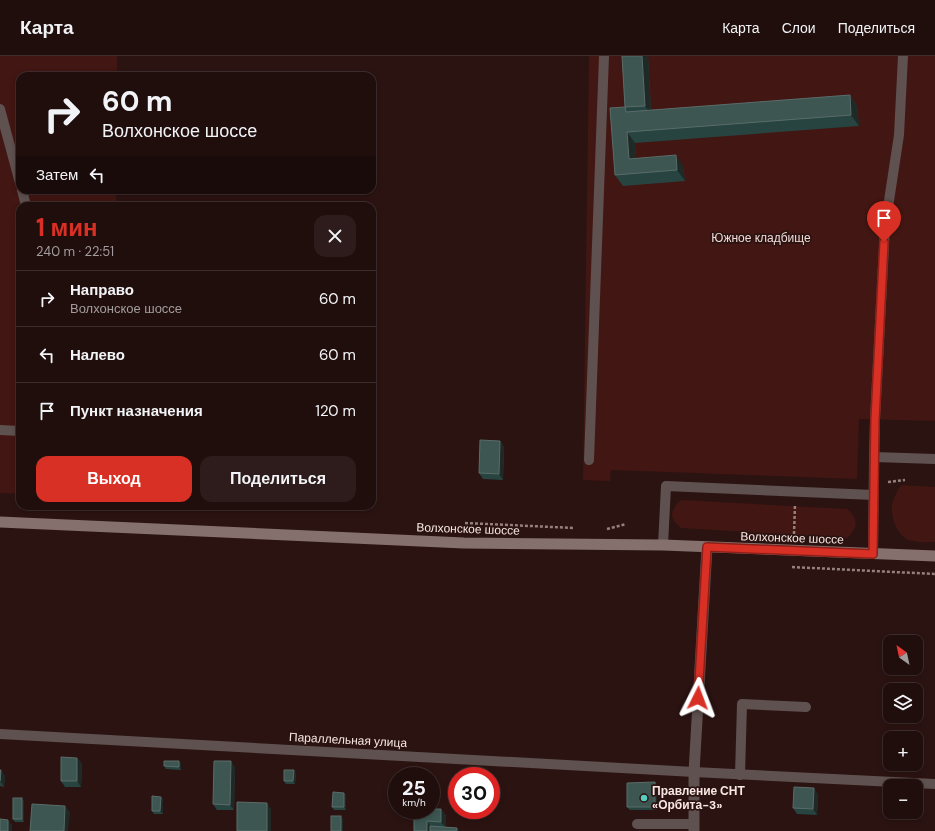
<!DOCTYPE html>
<html lang="ru">
<meta charset="utf-8">
<style>
:root{--surface:#200e0d;--page:#2d1c1b;--text:#f1f3f6;--muted:#a29c9d;--line:#3d2e2e;--accent:#d93025}
body{margin:0;font-family:"DM Sans",sans-serif;background:var(--page);color:var(--text);height:100vh;display:flex;flex-direction:column;font-size:15px;white-space:nowrap}
*{box-sizing:border-box;margin:0}
p{font-size:13px;color:var(--muted)}
.icon{flex:none;width:22px;height:22px;fill:none;stroke:currentColor;stroke-width:2;stroke-linecap:round;stroke-linejoin:round}
.map{position:relative;flex:1;overflow:hidden}
.side{position:absolute;left:16px;top:146px;width:360px;height:308px;display:flex;flex-direction:column;background:var(--surface);border-radius:12px;box-shadow:0 2px 6px #0003,0 0 0 1px var(--line)}
.side>*{flex:none}
.hud{position:absolute;left:16px;top:16px;width:360px;height:122px;border-radius:12px;box-shadow:0 2px 6px #0003,0 0 0 1px var(--line);background:#200e0d;color:var(--text);overflow:hidden}
.needle{width:26px;rotate:327deg}
.controls{position:absolute;left:883px;top:579px;display:grid;gap:8px}
.controls a{display:grid;place-items:center;width:40px;height:40px;border-radius:8px;background:var(--surface);box-shadow:0 2px 6px #0003,0 0 0 1px var(--line);font-size:20px}
.speed{position:absolute;left:388px;top:711px;display:flex;gap:8px;font-size:20px;font-weight:700;text-align:center}
.speed>*{display:grid;place-content:center;width:52px;height:52px;border-radius:50%;background:var(--surface);box-shadow:0 2px 6px #0003,0 0 0 1px var(--line);line-height:1}
.speed small{font-size:10px;font-weight:400}
.speed .limit{border:6px solid #d22;background:#fff;color:#111}
.pin{position:absolute;display:grid;place-items:center;width:34px;height:34px;color:#fff;margin:-41px -17px;border-radius:50% 50% 50% 0;rotate:-45deg;box-shadow:0 0 4px #0007}
.pin .icon{rotate:45deg}
.me{position:absolute;width:44px;margin:-22px;rotate:3deg;stroke-linejoin:round;filter:drop-shadow(0 0 3px #0008)}
.turn{display:flex;align-items:center;gap:14px;height:84px;padding:0 20px;font-size:18px}
.turn .icon{width:52px;height:52px;stroke-width:2.5}
.turn b{display:block;font-size:28px;line-height:34px}
.then{display:flex;align-items:center;height:38px;padding:0 20px;background:#0003;gap:8px;font-size:15px}
.round{display:grid;place-items:center;flex:none;width:42px;height:42px;border-radius:12px;background:var(--page)}
.overview{display:flex;align-items:center;justify-content:space-between;height:68px;padding:0 20px}
h1{font-size:24px;font-weight:800;line-height:30px;color:var(--accent)}
.action{display:flex;gap:8px;margin-top:auto;padding:8px 20px}
.action a{flex:1;height:46px;border-radius:12px;background:var(--accent);color:#fff;font-size:16px;font-weight:800;line-height:46px;text-align:center}
.action a+a{background:var(--page);color:var(--text)}
ul{padding:0;list-style:none}
li{display:flex;align-items:center;gap:12px;height:56px;padding:0 20px;border-top:1px solid var(--line)}
li div{flex:1}
li b{display:block;font-size:15px}
li em{font-style:normal}
header{display:flex;align-items:center;gap:24px;box-sizing:border-box;height:56px;padding:0 20px;background:var(--surface);border-bottom:1px solid var(--line)}
header strong{font-size:19px}
nav{display:flex;gap:22px;margin-inline-start:auto;font-size:14px}
.map>svg:first-child{display:block}
</style>
<header>
<strong>Карта</strong>
<nav><a>Карта</a><a>Слои</a><a>Поделиться</a></nav>
</header>
<div class="map">
<svg width="935" height="775" viewBox="0 0 935 775">
<rect width="100%" height="100%" fill="#2b1311"/>
<g fill="#421612">
<polygon points="0,0 117,0 117,20 20,20 20,134 116,134 116,150 20,150 20,438 0,437"/>
<polygon points="589,0 935,0 935,365 859,363 857,423 611,414 610,425 583,424"/>
<path d="M901 429 935 431V486C928 486 919 487 913 485 898 482 891 464 892 450 893 442 897 436 901 429Z"/>
<path d="M681 444 847 453C859 463 858 472 847 482L681 472C669 462 669 455 681 444Z"/>
</g>
<g fill="none" stroke-linecap="round" stroke-linejoin="round">
<g stroke="#94807d" stroke-width="2.5" stroke-dasharray="3 2" stroke-linecap="butt">
<polyline points="888,426 905,424"/>
<polyline points="465,467 574,472"/>
<polyline points="607,473 626,468"/>
<polyline points="794,478 795,448"/>
<polyline points="792,511 935,518"/>
</g>
<g stroke="#5e514f" stroke-width="10">
<polyline points="0,53 20,127"/>
<polyline points="22,134 26,150"/>
<polyline points="0,374 20,375"/>
<polyline points="874,401 875,363 885,171 899,79 903,0"/>
<polyline points="589,404 604,0"/>
<polyline points="663,489 666,430 874,439"/>
<polyline points="873,498 874,401 935,403"/>
<polyline points="0,678 694,716 935,728"/>
<polyline points="740,719 742,648 806,651"/>
<polyline points="637,768 694,768"/>
</g>
<polyline stroke="#5e514f" stroke-width="11" points="694,775 694,716 707,491"/>
<polyline stroke="#85706d" stroke-width="11" points="0,466 464,487 663,489 935,500"/>
</g>
<g fill="#274440">
<polygon points="622,0 648,0 651,54 850,39 857,50 859,70 635,87 636,102 683,110 685,125 623,130 615,119 625,51"/>
<polygon points="500,385 504,391 503,424 483,423 479,417"/>
<polygon points="179,705 181,708 181,714 166,713 164,710"/>
<polygon points="82,707 81,731 65,731 61,725"/>
<polygon points="235,711 234,754 217,754 213,748"/>
<polygon points="0,714 5,720 4,731 0,730"/>
<polygon points="296,717 295,728 286,728 284,725"/>
<polygon points="657,729 657,754 630,754 627,751"/>
<polygon points="344,737 346,740 346,754 334,754 332,751"/>
<polygon points="818,738 817,759 797,758 793,752"/>
<polygon points="163,743 163,758 154,758 152,755"/>
<polygon points="24,745 24,766 15,766 13,763"/>
<polygon points="414,754 446,759 446,771 457,772 459,775 414,775"/>
</g>
<g fill="#1f2926">
<polygon points="642,0 648,0 651,59 645,50"/>
<polygon points="850,39 857,50 859,70 851,59"/>
<polygon points="627,76 635,87 637,114 629,103"/>
<polygon points="676,99 683,110 685,125 677,114"/>
<polygon points="500,385 504,391 503,424 499,418"/>
<polygon points="77,702 82,707 81,731 77,725"/>
<polygon points="179,705 181,708 181,714 179,711"/>
<polygon points="231,705 235,711 234,754 230,749"/>
<polygon points="1,714 5,720 4,731 0,725"/>
<polygon points="294,714 296,717 295,728 293,725"/>
<polygon points="655,726 657,729 657,754 655,751"/>
<polygon points="814,732 818,738 817,759 813,753"/>
<polygon points="344,737 346,740 346,754 344,751"/>
<polygon points="161,741 163,743 163,758 160,755"/>
<polygon points="22,742 24,745 24,766 22,763"/>
<polygon points="267,747 271,753 271,775 267,775"/>
<polygon points="65,750 70,756 68,775 64,775"/>
<polygon points="441,753 446,759 446,772 441,766"/>
<polygon points="341,760 343,763 343,775 341,775"/>
<polygon points="8,764 12,769 12,775 8,775"/>
<polygon points="427,765 431,771 431,775 427,775"/>
</g>
<g fill="#3d5652" stroke="#5a6c69">
<polygon points="622,0 642,0 645,50 625,51"/>
<polygon points="850,39 851,59 627,76 629,103 676,99 677,114 615,119 610,52 625,51 626,56"/>
<polygon points="480,384 500,385 499,418 479,417"/>
<polygon points="61,701 77,702 77,725 61,725"/>
<polygon points="164,705 179,705 179,711 164,710"/>
<polygon points="214,705 231,705 230,749 213,748"/>
<polygon points="0,714 1,714 0,725"/>
<polygon points="284,714 294,714 293,725 284,725"/>
<polygon points="655,726 655,751 627,751 627,727"/>
<polygon points="794,731 814,732 813,753 793,752"/>
<polygon points="333,736 344,737 344,751 332,751"/>
<polygon points="152,740 161,741 160,755 152,755"/>
<rect x="13" y="742" width="9" height="21"/>
<polygon points="237,746 267,747 267,775 237,775"/>
<polygon points="32,748 65,750 64,775 30,775"/>
<polygon points="431,753 441,753 441,766 427,765 427,775 414,775 414,754 431,754"/>
<rect x="331" y="760" width="10" height="15"/>
<polygon points="0,763 8,764 8,775 0,775"/>
<polygon points="430,770 457,772 456,775 430,775"/>
</g>
<g fill="none" stroke-linecap="round" stroke-linejoin="round">
<g stroke="#8d1f18" stroke-width="10">
<polyline id="route" points="698,642 707,491 873,498 875,364 884,186"/>
</g>
<use href="#route" stroke="#d93025" stroke-width="7"/>
</g>
<circle fill="#57cec2" stroke="#2b1311" stroke-width="1.5" cx="644" cy="742" r="4"/>
<g text-anchor="middle" stroke-width="3.5" stroke-linejoin="round" paint-order="stroke">
<g font-size="12" fill="#f0d9d6" stroke="#2b1311">
<text x="761" y="186">Южное кладбище</text>
</g>
<g font-size="12" fill="#f8e7e4" stroke="#2b1311">
<text transform="translate(468 473) rotate(2)" y="4">Волхонское шоссе</text>
<text transform="translate(792 482) rotate(2)" y="4">Волхонское шоссе</text>
<text transform="translate(348 684) rotate(3)" y="4">Параллельная улица</text>
</g>
<g font-size="12" font-weight="bold" fill="#f8e7e4" stroke="#2b1311" text-anchor="start">
<text x="652" y="739">Правление СНТ<tspan x="652" dy="14">«Орбита-3»</tspan></text>
</g>
</g>
</svg>
<div class="controls">
<a><svg class="needle" viewBox="-14 -14 28 28"><path d="M0-13l5 13h-10z" fill="#e53935"/><path d="M0 13l5-13h-10z" fill="#a29c9d"/></svg></a>
<a><svg class="icon" aria-label="layers" viewBox="0 0 24 24"><path d="M12 4l9 5-9 5-9-5zM3 14l9 5 9-5"/></svg></a>
<a>+</a>
<a>−</a>
</div>
<div class="speed"><div>25<small>km/h</small></div><div class="limit">30</div></div>
<div class="pin" style="left:884px;top:186px;background:#d93025"><svg class="icon" aria-label="arrive" viewBox="0 0 24 24"><path d="M6 21V4h12l-3 4 3 4H6"/></svg></div>
<svg class="me" style="left:698px;top:642px" viewBox="-20 -20 40 40"><path d="M0-17L14 15 0 8-14 15z" fill="#d93025" stroke="#fff" stroke-width="4"/></svg>
<div class="hud">
<div class="turn"><svg class="icon" aria-label="right" viewBox="0 0 24 24"><path d="M7 20v-9h11M14 6l5 5-5 5"/></svg><div><b>60 m</b>Волхонское шоссе</div></div>
<div class="then">Затем<svg class="icon" aria-label="left" viewBox="0 0 24 24"><path d="M17 20v-9H6M10 6l-5 5 5 5"/></svg></div>
</div>
<section class="side">
<div class="overview"><div><h1>1 мин</h1><p>240 m · 22:51</p></div><a class="round"><svg class="icon" aria-label="close" viewBox="0 0 24 24"><path d="M6 6l12 12M18 6L6 18"/></svg></a></div>
<ul>
<li><svg class="icon" aria-label="right" viewBox="0 0 24 24"><path d="M7 20v-9h11M14 6l5 5-5 5"/></svg><div><b>Направо</b><p>Волхонское шоссе</p></div><em>60 m</em></li>
<li><svg class="icon" aria-label="left" viewBox="0 0 24 24"><path d="M17 20v-9H6M10 6l-5 5 5 5"/></svg><div><b>Налево</b></div><em>60 m</em></li>
<li><svg class="icon" aria-label="arrive" viewBox="0 0 24 24"><path d="M6 21V4h12l-3 4 3 4H6"/></svg><div><b>Пункт назначения</b></div><em>120 m</em></li>
</ul>
<div class="action"><a>Выход</a><a>Поделиться</a></div>
</section>
</div>
